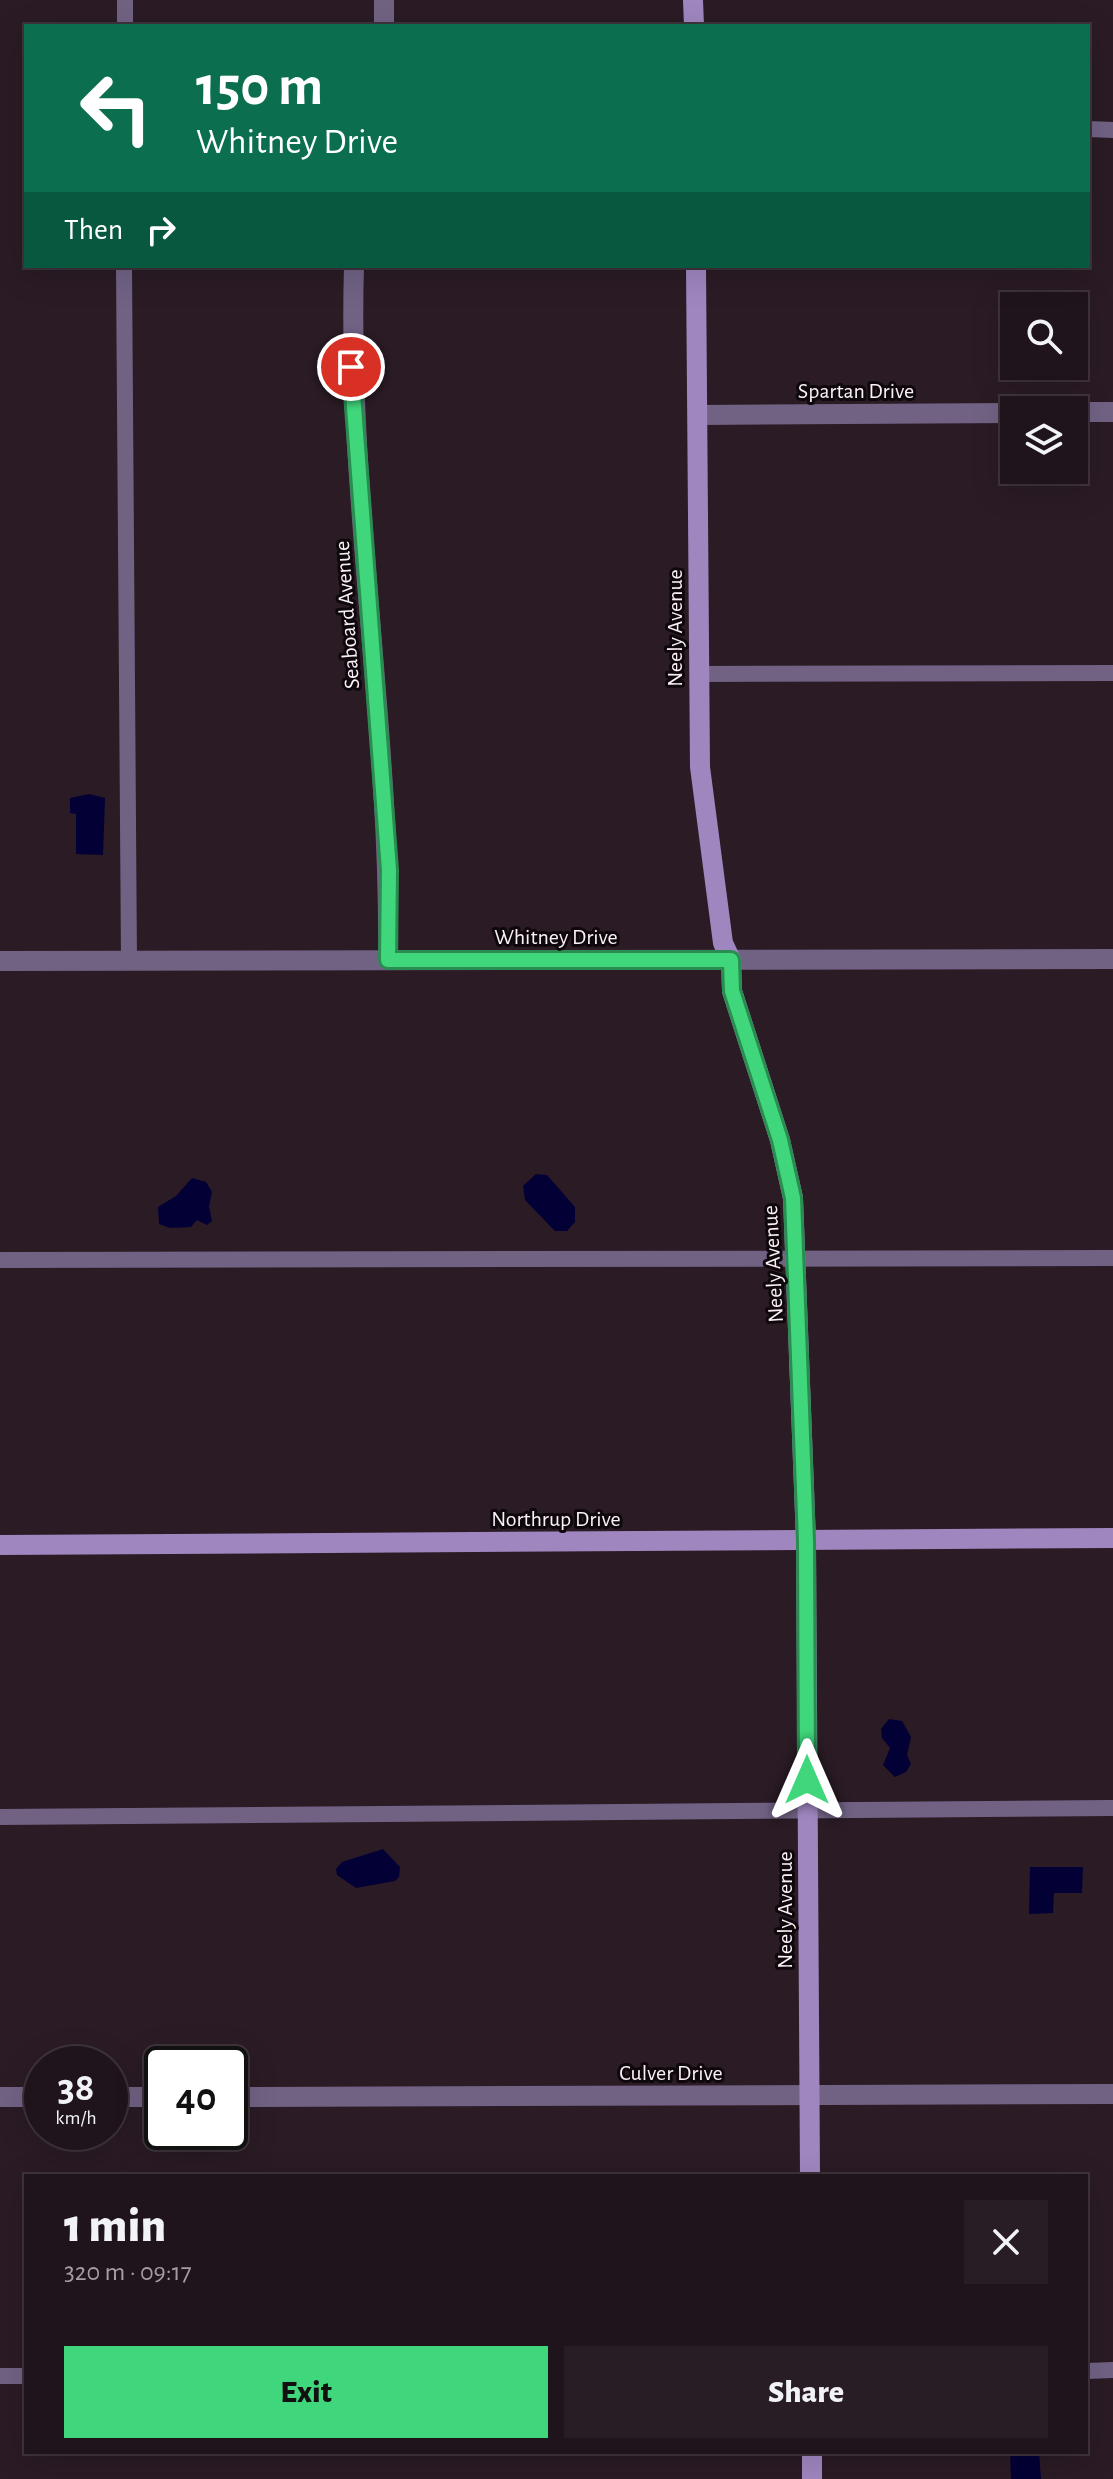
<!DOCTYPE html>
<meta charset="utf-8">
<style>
:root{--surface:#20141c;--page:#281d25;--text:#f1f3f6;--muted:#a29ea3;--line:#3d333b;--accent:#40d77c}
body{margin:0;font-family:"Alegreya Sans",sans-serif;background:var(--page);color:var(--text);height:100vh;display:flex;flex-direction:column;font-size:30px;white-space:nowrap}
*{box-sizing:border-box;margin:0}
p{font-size:26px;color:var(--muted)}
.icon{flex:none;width:44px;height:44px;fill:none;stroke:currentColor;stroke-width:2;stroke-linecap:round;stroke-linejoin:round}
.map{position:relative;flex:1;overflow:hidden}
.details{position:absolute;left:24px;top:2174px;width:1064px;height:280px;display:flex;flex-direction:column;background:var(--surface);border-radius:0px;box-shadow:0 8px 32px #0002,0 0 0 2px var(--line)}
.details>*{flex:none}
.top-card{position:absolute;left:24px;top:24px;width:1066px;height:244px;border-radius:0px;box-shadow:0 8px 32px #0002,0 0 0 2px var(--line);background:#0b6e4f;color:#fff;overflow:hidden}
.tools{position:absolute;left:1000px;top:292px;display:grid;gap:16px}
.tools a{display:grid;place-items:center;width:88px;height:88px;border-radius:0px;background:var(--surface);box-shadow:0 8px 32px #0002,0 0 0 2px var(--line);font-size:40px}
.speed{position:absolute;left:24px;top:2046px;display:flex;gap:16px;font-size:40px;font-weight:700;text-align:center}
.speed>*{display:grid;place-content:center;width:104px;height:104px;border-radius:50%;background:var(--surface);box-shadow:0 8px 32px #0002,0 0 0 2px var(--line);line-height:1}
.speed small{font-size:20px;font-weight:400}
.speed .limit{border:4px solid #111;border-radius:12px;background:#fff;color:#111}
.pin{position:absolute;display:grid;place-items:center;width:68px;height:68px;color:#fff;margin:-34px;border:4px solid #fff;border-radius:50%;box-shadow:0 2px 8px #0007}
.me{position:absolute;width:88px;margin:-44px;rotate:0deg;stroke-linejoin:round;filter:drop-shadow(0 0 6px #0008)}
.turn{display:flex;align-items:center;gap:28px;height:168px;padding:0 40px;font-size:36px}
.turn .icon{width:104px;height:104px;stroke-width:2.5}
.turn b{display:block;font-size:56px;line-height:68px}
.then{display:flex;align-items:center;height:76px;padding:0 40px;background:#0003;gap:16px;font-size:30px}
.round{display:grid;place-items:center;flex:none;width:84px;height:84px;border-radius:0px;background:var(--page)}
.summary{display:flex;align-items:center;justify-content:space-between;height:136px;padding:0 40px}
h1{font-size:48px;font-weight:800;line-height:60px}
.cta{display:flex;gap:16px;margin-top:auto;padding:16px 40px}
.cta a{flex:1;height:92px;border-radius:0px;background:var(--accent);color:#111;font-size:32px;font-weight:800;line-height:92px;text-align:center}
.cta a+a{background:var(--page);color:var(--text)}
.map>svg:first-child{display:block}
</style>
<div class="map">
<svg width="1113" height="2479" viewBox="0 0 1113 2479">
<rect width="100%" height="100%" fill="#2a1b25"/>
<g fill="#030035">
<polygon points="89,794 105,798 103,855 76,854 76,814 70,813 70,798"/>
<polygon points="536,1174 547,1175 575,1207 575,1222 567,1231 555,1231 525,1200 523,1186"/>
<polygon points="192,1178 206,1182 212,1192 209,1206 212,1221 207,1225 197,1220 191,1227 170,1228 159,1224 158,1207 176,1196"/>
<polygon points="889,1719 902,1721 911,1737 907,1755 911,1764 906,1772 895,1777 883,1765 890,1748 882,1738 881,1729"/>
<polygon points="383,1849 400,1867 399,1877 395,1881 356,1888 337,1875 336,1869 342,1862"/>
<polygon points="1030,1867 1083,1867 1082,1893 1054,1893 1053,1913 1029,1914"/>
<polygon points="1010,2452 1039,2452 1041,2479 1011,2479"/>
</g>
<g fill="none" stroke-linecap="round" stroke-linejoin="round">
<g stroke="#716284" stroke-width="16">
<polyline points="125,26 125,0"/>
<polyline points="1088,129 1113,130"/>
<polyline points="124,266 129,961"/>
<polyline points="698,674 1113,673"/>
<polyline points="0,1260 1113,1258"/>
<polyline points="0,1817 1113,1808"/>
<polyline points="1086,2371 1113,2370"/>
<polyline points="0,2376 26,2376"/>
</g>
<g stroke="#716284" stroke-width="20">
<polyline points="384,26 384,0"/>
<path d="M354 266C347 498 391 728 388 960"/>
<polyline points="1074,412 1113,412"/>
<polyline points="698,415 1014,413"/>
<polyline points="0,961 1113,959"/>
<polyline points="0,2097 42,2097"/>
<polyline points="110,2097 162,2097"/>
<polyline points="230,2097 1113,2094"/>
</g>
<g stroke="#9f86bf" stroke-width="20">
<polyline points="693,0 694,26"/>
<polyline points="696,266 700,767 723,943 731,960 732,991 780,1140 793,1198 806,1541 810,2176"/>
<polyline points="0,1545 1113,1538"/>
<polyline points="812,2452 812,2479"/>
</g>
</g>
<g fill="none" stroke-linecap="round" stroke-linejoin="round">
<g stroke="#2a8c51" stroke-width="20">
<polyline id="route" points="351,367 389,870 388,960 731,960 732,991 780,1140 793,1198 806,1541 807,1780"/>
</g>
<use href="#route" stroke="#40d77c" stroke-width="14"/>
</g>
<g text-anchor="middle" stroke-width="6" stroke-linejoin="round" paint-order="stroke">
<g font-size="22" fill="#fbf0f7" stroke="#0e080c">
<text x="856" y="398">Spartan Drive</text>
<text transform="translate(346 615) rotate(-94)" y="8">Seaboard Avenue</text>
<text transform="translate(674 628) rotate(-90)" y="8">Neely Avenue</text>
<text x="556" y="944">Whitney Drive</text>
<text transform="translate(772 1264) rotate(-93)" y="8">Neely Avenue</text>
<text x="556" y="1526">Northrup Drive</text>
<text transform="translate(784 1910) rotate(-90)" y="8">Neely Avenue</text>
<text x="671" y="2080">Culver Drive</text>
</g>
</g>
</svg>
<div class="tools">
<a><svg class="icon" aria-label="search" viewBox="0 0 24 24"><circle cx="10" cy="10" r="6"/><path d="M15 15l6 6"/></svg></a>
<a><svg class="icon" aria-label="layers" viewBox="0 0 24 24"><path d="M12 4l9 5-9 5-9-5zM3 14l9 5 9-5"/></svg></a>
</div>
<div class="speed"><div>38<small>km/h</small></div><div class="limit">40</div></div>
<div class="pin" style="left:351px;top:367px;background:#d93025"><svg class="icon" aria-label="arrive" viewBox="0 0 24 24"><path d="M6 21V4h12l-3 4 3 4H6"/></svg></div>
<svg class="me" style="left:807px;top:1780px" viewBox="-20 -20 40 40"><path d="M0-17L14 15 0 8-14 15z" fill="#40d77c" stroke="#fff" stroke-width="4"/></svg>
<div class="top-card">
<div class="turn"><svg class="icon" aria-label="left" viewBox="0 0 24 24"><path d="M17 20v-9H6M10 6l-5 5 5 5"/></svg><div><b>150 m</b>Whitney Drive</div></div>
<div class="then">Then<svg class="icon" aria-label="right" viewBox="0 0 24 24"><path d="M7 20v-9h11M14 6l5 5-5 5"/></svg></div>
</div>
<section class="details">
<div class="summary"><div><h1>1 min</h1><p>320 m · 09:17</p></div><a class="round"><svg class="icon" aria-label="close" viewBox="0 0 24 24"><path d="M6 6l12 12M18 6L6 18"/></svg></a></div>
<div class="cta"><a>Exit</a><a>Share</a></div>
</section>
</div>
